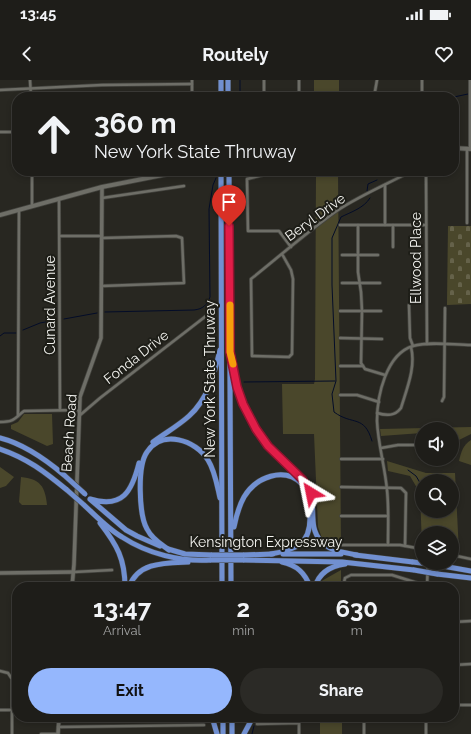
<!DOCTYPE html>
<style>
:root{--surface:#1e1d19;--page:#2b2a26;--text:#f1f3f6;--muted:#a1a2a2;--line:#3c3b38;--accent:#95b7fd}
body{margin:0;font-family:Raleway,sans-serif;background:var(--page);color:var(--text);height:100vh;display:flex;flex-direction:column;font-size:15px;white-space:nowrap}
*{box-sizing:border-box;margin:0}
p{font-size:13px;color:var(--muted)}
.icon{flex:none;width:22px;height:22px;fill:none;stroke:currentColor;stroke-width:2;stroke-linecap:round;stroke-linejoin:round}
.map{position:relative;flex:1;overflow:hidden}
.details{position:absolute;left:12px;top:502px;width:447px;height:140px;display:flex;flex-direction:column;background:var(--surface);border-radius:16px;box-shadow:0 2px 6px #0003,0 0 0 1px var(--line)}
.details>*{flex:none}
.hud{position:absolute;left:12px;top:12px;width:447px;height:84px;border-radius:16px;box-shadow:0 2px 6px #0003,0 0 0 1px var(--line);background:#1e1d19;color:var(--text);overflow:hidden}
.tools{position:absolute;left:415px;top:342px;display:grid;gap:8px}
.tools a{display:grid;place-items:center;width:44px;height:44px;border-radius:50%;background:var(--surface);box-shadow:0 2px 6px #0003,0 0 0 1px var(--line);font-size:20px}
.pin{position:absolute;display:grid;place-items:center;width:34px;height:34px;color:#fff;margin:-41px -17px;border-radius:50% 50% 50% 0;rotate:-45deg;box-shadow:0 0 4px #0007}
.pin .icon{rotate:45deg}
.me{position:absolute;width:44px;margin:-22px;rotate:325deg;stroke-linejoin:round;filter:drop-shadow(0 0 3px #0008)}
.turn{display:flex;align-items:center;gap:14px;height:84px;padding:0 16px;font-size:18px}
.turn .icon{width:52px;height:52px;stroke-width:2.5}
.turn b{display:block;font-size:28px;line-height:34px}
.eta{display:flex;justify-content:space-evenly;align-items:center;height:68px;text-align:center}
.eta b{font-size:24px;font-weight:700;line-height:28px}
.primary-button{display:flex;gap:8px;margin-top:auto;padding:8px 16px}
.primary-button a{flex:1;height:46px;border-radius:24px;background:var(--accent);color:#111;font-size:16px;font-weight:700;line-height:46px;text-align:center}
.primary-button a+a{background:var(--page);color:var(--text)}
.status{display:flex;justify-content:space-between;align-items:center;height:28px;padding:0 20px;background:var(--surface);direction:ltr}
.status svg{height:11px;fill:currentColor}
header{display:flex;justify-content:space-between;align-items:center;height:52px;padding:0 16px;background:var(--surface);font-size:18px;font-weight:700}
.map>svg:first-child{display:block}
</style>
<div class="status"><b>13:45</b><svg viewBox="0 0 49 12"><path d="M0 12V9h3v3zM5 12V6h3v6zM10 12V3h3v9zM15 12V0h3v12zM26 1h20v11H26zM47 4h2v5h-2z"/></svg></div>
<header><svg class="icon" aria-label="back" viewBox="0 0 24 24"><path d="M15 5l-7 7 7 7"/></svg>Routely<svg class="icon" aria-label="heart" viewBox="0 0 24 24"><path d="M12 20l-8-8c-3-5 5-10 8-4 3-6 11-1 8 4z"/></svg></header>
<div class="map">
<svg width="471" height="654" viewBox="0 0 471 654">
<defs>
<pattern id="cemetery-stones" width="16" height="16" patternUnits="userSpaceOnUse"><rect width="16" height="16" fill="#4a472b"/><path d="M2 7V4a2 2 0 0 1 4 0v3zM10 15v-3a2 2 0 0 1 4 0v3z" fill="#65624a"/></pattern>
</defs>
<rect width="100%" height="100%" fill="#282721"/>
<g fill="#4a472b" fill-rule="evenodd">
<rect x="314" y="0" width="25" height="17"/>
<polygon points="316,91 338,91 341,468 323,461 318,447 314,354 283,354 282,304 314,304 315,299"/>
<polygon points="24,334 52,334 53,364 47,366 11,349 11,345 18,342"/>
<polygon points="471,347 471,354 457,361 452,359 452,349 422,349 422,353 381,356 380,349"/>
<path d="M471 360V385L459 381C461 372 463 365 471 360Z"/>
<path d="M387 381 426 393H455L459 472 452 471V453H422V466L420 413 410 396 388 391ZM422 401H452V431H422Z"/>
<polygon points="0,387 14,397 6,406 0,408"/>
<path d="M21 397C40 399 45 406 47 425H22L19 422Z"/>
<polygon points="341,490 341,507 318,507 318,503"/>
<rect x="320" y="637" width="22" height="17"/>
</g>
<polygon fill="url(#cemetery-stones)" points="448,146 471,146 471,224 447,225"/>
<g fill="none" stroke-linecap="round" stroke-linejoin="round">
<g stroke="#030c28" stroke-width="1">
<polyline points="240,0 240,17"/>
<polyline points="454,17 468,14"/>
<polyline points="367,111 368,104 377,100"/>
<path d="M370 118C364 128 351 132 341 137L332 158V205L336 301 332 314 334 332C353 346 364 334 372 361"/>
<path d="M105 232 194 230C203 229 207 225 210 217L209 129 213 105 216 98"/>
<polyline points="64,239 97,233"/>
<polyline points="23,250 40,243 56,240"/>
<polyline points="0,256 4,253 16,253"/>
<polyline points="244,302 335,301"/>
<polyline points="408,390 416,396 422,406"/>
<polyline points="252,654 254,646"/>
</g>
<g stroke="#42423d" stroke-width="4">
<g id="minor">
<polyline points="30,0 31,17"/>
<polyline points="192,0 192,17"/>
<polyline points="264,0 264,17"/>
<polyline points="299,0 299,17"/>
<polyline points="0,10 102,5 192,4"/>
<polyline points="374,17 377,0"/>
<polyline points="422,17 422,0"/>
<polyline points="0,52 17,52"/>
<polyline points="470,68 470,0"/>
<polyline points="32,91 32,126"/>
<polyline points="280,91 247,99 248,151 279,151 291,167"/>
<polyline points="426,91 427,264"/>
<polyline points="385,105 385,145"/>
<polyline points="102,118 184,106"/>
<polyline points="59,120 60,330"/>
<polyline points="467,143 467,69"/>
<polyline points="340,145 426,145"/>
<polyline points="358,145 358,192 361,212 362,231 361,283 365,289 385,295"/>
<polyline points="393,145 393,167"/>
<polyline points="60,156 102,156"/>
<path d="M282 174 291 190 293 199 292 274 289 277 252 276 251 199C280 176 308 151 338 130 361 115 387 104 412 91"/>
<polyline points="342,175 378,175"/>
<polyline points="342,203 380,203"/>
<polyline points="102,206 184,203 182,158 176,156 102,158"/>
<polyline points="409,225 410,258 413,266"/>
<polyline points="340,231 381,231"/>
<polyline points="340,258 382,259"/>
<polyline points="340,286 363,286"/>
<polyline points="340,315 357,315 379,322"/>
<polyline points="442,321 444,317 445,228"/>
<path d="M377 333C387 336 395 336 401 328 407 308 416 287 411 267"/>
<polyline points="18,336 19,130"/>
<polyline points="79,336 100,318 206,236"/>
<path d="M0 342C14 342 14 339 24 331L79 330"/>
<polyline points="381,368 398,365 422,365"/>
<polyline points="341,379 383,379"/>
<polyline points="341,407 401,408 406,413 405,466"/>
<polyline points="341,436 388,436"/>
<polyline points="342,465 400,465 422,469"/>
<path d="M388 465C388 447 389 428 387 410 385 387 378 364 377 341 377 316 386 274 413 266 430 261 454 265 471 265"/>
<polyline points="452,475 471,479"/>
<polyline points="74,492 112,490"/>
<polyline points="427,506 428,483"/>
<polyline points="343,507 345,498 351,495 392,495 427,506"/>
<polyline points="454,542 471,541"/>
<polyline points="454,585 471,584"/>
<polyline points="0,591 8,593 12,599 12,654"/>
<polyline points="454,625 471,625"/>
<polyline points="0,630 12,630"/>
<polyline points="364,637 364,654"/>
<polyline points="257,644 299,643 299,654"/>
<polyline points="58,647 204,645"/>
<polyline points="41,654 58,654"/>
<polyline points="426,654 426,637"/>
</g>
</g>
<g stroke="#42423d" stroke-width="5">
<g id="tertiary">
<polyline points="0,493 74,492"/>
<polyline points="72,507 74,484 80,317 101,258 102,107"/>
<polyline points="58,654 59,637"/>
</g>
</g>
<g stroke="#42423d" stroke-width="5.5">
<g id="secondary">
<polyline points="454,68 471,69"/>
<polyline points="0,135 102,107 183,91"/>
</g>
</g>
<g stroke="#42423d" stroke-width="6">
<g id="motorway">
<polyline points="221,0 221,17"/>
<polyline points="228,0 228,17"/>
<polyline points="221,91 222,507"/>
<polyline points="229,91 231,507"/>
<path d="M233 286C239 322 253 351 279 377 289 387 303 396 309 408 317 425 307 447 321 461 330 472 344 472 357 475"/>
<path d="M0 358C24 364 45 379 64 395"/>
<path d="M153 362C165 353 178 346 189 336 208 319 214 295 220 270"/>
<path d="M0 369C27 378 45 392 67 410"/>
<path d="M90 419C123 429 132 411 139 383"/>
<polyline points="91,420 126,450 137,456 160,466"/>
<path d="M84 425C96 436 108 449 122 457 148 474 181 482 211 480"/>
<path d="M100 443C117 465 125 479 125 507"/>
<path d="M234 447C236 437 239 426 244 417 256 397 284 386 302 404"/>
<polyline points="168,469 185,474 212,475"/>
<path d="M169 470C161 464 152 459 147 449 139 435 137 386 147 372 162 349 196 360 208 380 215 391 217 405 220 418"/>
<path d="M271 474C295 470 310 465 310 438"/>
<polyline points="283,474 341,474"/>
<polyline points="243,475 273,474"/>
<polyline points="355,475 413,482"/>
<polyline points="243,480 342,482 414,490"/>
<path d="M282 482C296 485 305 492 310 507"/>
<polyline points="437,485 471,491"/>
<polyline points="437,494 471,498"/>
<path d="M129 507C138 482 165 483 188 482"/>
<path d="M315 507C319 493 331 486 345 484"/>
<polyline points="212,637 217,654"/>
<polyline points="223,637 223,654"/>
<polyline points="232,637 232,654"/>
<polyline points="244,654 253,637"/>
</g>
</g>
<use href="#minor" stroke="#6e6e67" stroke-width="2.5"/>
<use href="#tertiary" stroke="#6e6e67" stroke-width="3.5"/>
<use href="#secondary" stroke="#6e6e67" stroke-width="4"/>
<use href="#motorway" stroke="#7190d1" stroke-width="5"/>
<g stroke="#42423d" stroke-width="6" stroke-linecap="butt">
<g id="motorway-bridge">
<polyline points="64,395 85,414"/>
<polyline points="67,410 84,425"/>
<polyline points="212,475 243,475"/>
<polyline points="211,480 243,480"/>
<polyline points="413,482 437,485"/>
<polyline points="414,490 437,494"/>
</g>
</g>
<use href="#motorway-bridge" stroke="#7190d1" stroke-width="5"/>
</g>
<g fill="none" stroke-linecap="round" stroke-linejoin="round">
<g stroke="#92132f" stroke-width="10">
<polyline id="route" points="229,146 230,272 237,307 243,324 256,349 268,366 302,399 311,413"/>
</g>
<use href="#route" stroke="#e11d48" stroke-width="7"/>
<polyline stroke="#f59e0b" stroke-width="7" points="230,225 230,272 233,284"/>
</g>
<g text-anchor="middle" stroke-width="4" stroke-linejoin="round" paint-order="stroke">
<g font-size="14" fill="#f4f4f0" stroke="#1e1e18">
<text transform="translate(315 137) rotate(-36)" y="5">Beryl Drive</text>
<text transform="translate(416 178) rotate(-90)" y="5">Ellwood Place</text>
<text transform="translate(50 225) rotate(-90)" y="5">Cunard Avenue</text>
<text transform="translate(136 277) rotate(-38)" y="5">Fonda Drive</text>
<text transform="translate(210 299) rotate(-90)" y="5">New York State Thruway</text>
<text transform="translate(69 353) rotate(-86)" y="5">Beach Road</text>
<text x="266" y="467">Kensington Expressway</text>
</g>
</g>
</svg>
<div class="tools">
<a><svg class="icon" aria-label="sound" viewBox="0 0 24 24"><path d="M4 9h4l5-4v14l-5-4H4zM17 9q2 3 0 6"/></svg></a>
<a><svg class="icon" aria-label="search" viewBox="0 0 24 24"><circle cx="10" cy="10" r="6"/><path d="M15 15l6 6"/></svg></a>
<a><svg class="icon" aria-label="layers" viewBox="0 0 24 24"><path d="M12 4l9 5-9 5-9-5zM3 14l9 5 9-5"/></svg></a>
</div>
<div class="pin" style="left:229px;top:146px;background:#d93025"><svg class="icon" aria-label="arrive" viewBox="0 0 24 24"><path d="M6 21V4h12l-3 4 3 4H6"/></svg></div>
<svg class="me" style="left:311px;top:413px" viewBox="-20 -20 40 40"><path d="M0-17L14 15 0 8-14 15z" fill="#e11d48" stroke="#fff" stroke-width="4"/></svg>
<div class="hud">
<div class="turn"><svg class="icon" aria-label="ahead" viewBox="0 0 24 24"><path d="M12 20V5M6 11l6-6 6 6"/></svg><div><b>360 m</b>New York State Thruway</div></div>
</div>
<section class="details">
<div class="eta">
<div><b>13:47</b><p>Arrival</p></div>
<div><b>2</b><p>min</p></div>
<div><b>630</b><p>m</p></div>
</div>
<div class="primary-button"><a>Exit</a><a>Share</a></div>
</section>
</div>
